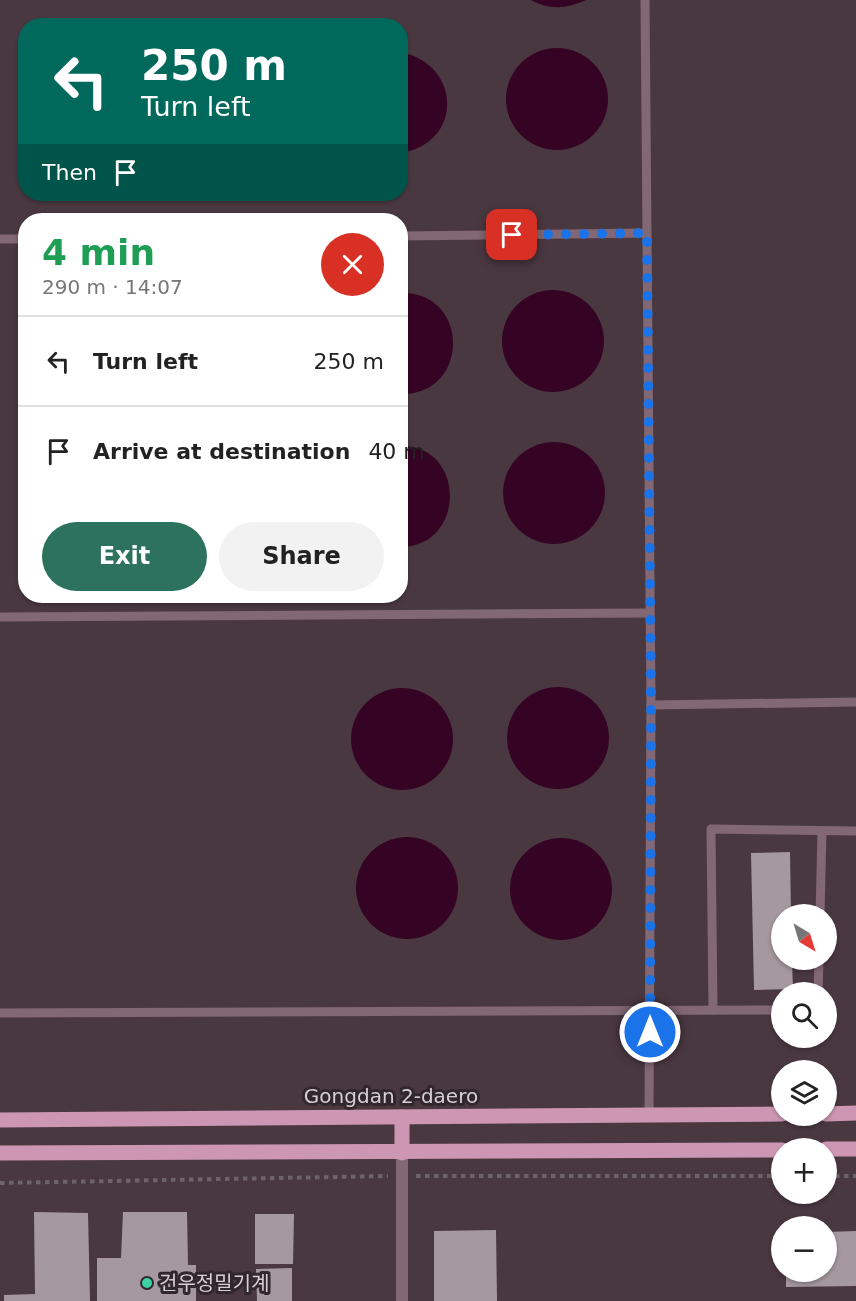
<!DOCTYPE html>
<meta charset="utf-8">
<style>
:root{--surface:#fff;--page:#f2f2f2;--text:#222;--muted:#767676;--line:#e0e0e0;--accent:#2d725c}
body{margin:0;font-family:"DejaVu Sans","Noto Sans KR",sans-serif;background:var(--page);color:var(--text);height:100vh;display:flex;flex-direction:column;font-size:22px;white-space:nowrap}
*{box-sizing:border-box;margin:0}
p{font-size:20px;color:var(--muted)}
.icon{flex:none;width:33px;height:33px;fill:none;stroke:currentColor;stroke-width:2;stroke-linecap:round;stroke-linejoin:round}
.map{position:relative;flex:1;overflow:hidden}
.drawer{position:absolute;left:18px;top:213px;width:390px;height:390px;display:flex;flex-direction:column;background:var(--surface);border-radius:24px;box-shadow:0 2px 4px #0004}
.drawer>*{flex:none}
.guide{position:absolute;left:18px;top:18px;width:390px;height:183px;border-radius:24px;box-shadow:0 2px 4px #0004;background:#00695c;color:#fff;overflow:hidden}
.needle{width:39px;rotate:142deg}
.fabs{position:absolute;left:771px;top:904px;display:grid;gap:12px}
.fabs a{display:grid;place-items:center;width:66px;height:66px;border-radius:50%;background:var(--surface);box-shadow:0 2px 4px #0004;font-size:30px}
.pin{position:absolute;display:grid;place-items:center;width:51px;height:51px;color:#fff;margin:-26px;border-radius:12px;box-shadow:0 3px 9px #0006}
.me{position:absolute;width:66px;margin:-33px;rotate:0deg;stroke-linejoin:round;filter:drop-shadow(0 0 4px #0008)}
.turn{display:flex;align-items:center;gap:21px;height:126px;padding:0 24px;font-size:27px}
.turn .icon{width:78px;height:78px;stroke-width:2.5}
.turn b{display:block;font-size:42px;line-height:51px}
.then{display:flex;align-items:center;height:57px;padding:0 24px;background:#0003;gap:12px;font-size:22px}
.round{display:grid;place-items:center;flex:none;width:63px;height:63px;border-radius:32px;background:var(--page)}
.summary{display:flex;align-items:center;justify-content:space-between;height:102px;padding:0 24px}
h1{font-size:36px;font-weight:700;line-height:45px;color:#1e9e55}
.primary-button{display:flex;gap:12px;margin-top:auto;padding:12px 24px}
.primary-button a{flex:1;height:69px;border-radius:36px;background:var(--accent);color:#fff;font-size:24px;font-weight:700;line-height:69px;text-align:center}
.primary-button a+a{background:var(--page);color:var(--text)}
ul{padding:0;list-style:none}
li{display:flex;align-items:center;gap:18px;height:90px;padding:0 24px;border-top:2px solid var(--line)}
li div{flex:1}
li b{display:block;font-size:22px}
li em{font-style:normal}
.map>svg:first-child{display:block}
</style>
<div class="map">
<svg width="856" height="1301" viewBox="0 0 856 1301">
<rect width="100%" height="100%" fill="#3c3136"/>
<path fill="#4a3841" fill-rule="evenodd" d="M0 0H856V1301H0ZM26 26H400V194H26ZM26 220H400V596H26ZM782 915H826V960H782ZM782 993H826V1038H782ZM782 1071H826V1116H782ZM782 1149H826V1194H782ZM782 1227H826V1272H782Z"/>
<g fill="#350323">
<path d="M531 0H586C567 9 549 10 531 0Z"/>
<circle cx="557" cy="99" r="51"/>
<path d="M401 52C462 65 463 143 401 153Z"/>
<circle cx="553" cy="341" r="51"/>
<path d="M400 293C470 290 471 395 401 394Z"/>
<circle cx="554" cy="493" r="51"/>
<path d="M400 446C466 444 467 547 400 547Z"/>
<circle cx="558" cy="738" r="51"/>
<circle cx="402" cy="739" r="51"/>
<circle cx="407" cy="888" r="51"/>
<circle cx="561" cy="889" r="51"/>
</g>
<g fill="#a5989e">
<polygon points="790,852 791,915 782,915 782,960 792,960 793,989 754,990 751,853"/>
<polygon points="34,1212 88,1213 90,1301 4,1301 4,1295 35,1294"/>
<polygon points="123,1212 187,1212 188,1265 196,1265 196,1301 97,1301 97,1258 121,1258"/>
<polygon points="255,1214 294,1214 293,1264 255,1264"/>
<polygon points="496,1230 497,1301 434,1301 434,1231"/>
<polygon points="856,1231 856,1286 786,1287 786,1272 826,1272 826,1232"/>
<polygon points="292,1268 292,1301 257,1301 256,1269"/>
</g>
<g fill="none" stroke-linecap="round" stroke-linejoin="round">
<g stroke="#6d6368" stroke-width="4" stroke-dasharray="4.5 4.5" stroke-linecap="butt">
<polyline points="416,1176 782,1176"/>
<polyline points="826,1176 856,1176"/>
<polyline points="0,1183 388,1176"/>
</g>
<g stroke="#826774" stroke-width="9">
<polyline points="645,0 651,705 649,1116"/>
<polyline points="400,236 647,233"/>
<polyline points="0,239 26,239"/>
<polyline points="0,617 650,613"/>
<polyline points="651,705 856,702"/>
<polyline points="820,915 822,831"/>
<polyline points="818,993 819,960"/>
<polyline points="713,1010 711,829 856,831"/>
<polyline points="0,1013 782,1010"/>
</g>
<polyline stroke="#826774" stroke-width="12" points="402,1153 402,1301"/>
<g stroke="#cd97b3" stroke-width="15">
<polyline points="826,1114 856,1113"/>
<polyline points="402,1117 402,1153"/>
<polyline points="0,1120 782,1114"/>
<polyline points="826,1149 856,1149"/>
<polyline points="0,1153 782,1150"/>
</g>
</g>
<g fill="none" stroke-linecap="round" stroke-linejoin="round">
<polyline stroke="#1a73e8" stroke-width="10" stroke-dasharray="0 18" points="512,235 647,233 651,705 650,1032"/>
</g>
<circle fill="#3bd4a4" stroke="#32272c" stroke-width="2" cx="147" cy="1283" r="6"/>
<g text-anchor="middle" stroke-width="6" stroke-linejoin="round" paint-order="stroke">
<g font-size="20" fill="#d6cfd2" stroke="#32272c">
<text x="391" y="1103">Gongdan 2-daero</text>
</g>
<g font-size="20" fill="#d6cfd2" stroke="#32272c" text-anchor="start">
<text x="159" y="1290">건우정밀기계</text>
</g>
</g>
</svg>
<div class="fabs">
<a><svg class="needle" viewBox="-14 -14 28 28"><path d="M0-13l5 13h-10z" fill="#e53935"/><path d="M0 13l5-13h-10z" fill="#767676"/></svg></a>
<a><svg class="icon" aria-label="search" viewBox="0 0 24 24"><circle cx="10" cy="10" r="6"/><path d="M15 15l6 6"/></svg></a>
<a><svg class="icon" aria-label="layers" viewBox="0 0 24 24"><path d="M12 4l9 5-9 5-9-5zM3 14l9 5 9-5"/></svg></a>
<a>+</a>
<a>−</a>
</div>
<div class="pin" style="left:512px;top:235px;background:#d93025"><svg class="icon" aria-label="arrive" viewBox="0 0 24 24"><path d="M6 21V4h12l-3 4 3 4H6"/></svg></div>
<svg class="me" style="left:650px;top:1032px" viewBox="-20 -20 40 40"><circle r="17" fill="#1a73e8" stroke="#fff" stroke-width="3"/><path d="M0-11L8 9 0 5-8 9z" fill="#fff"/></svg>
<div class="guide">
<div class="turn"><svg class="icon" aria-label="left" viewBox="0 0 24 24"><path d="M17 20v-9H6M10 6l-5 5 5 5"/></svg><div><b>250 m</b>Turn left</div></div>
<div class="then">Then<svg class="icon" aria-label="arrive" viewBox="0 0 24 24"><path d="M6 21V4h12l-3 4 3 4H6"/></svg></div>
</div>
<section class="drawer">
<div class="summary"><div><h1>4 min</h1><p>290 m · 14:07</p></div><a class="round" style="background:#d93025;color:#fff"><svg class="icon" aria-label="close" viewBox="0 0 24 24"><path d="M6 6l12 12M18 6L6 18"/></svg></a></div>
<ul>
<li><svg class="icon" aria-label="left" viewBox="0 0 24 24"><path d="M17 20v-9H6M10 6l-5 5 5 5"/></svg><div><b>Turn left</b></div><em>250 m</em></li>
<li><svg class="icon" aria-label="arrive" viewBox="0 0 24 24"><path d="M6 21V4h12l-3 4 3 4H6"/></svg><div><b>Arrive at destination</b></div><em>40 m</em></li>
</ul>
<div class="primary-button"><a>Exit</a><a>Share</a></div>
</section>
</div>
